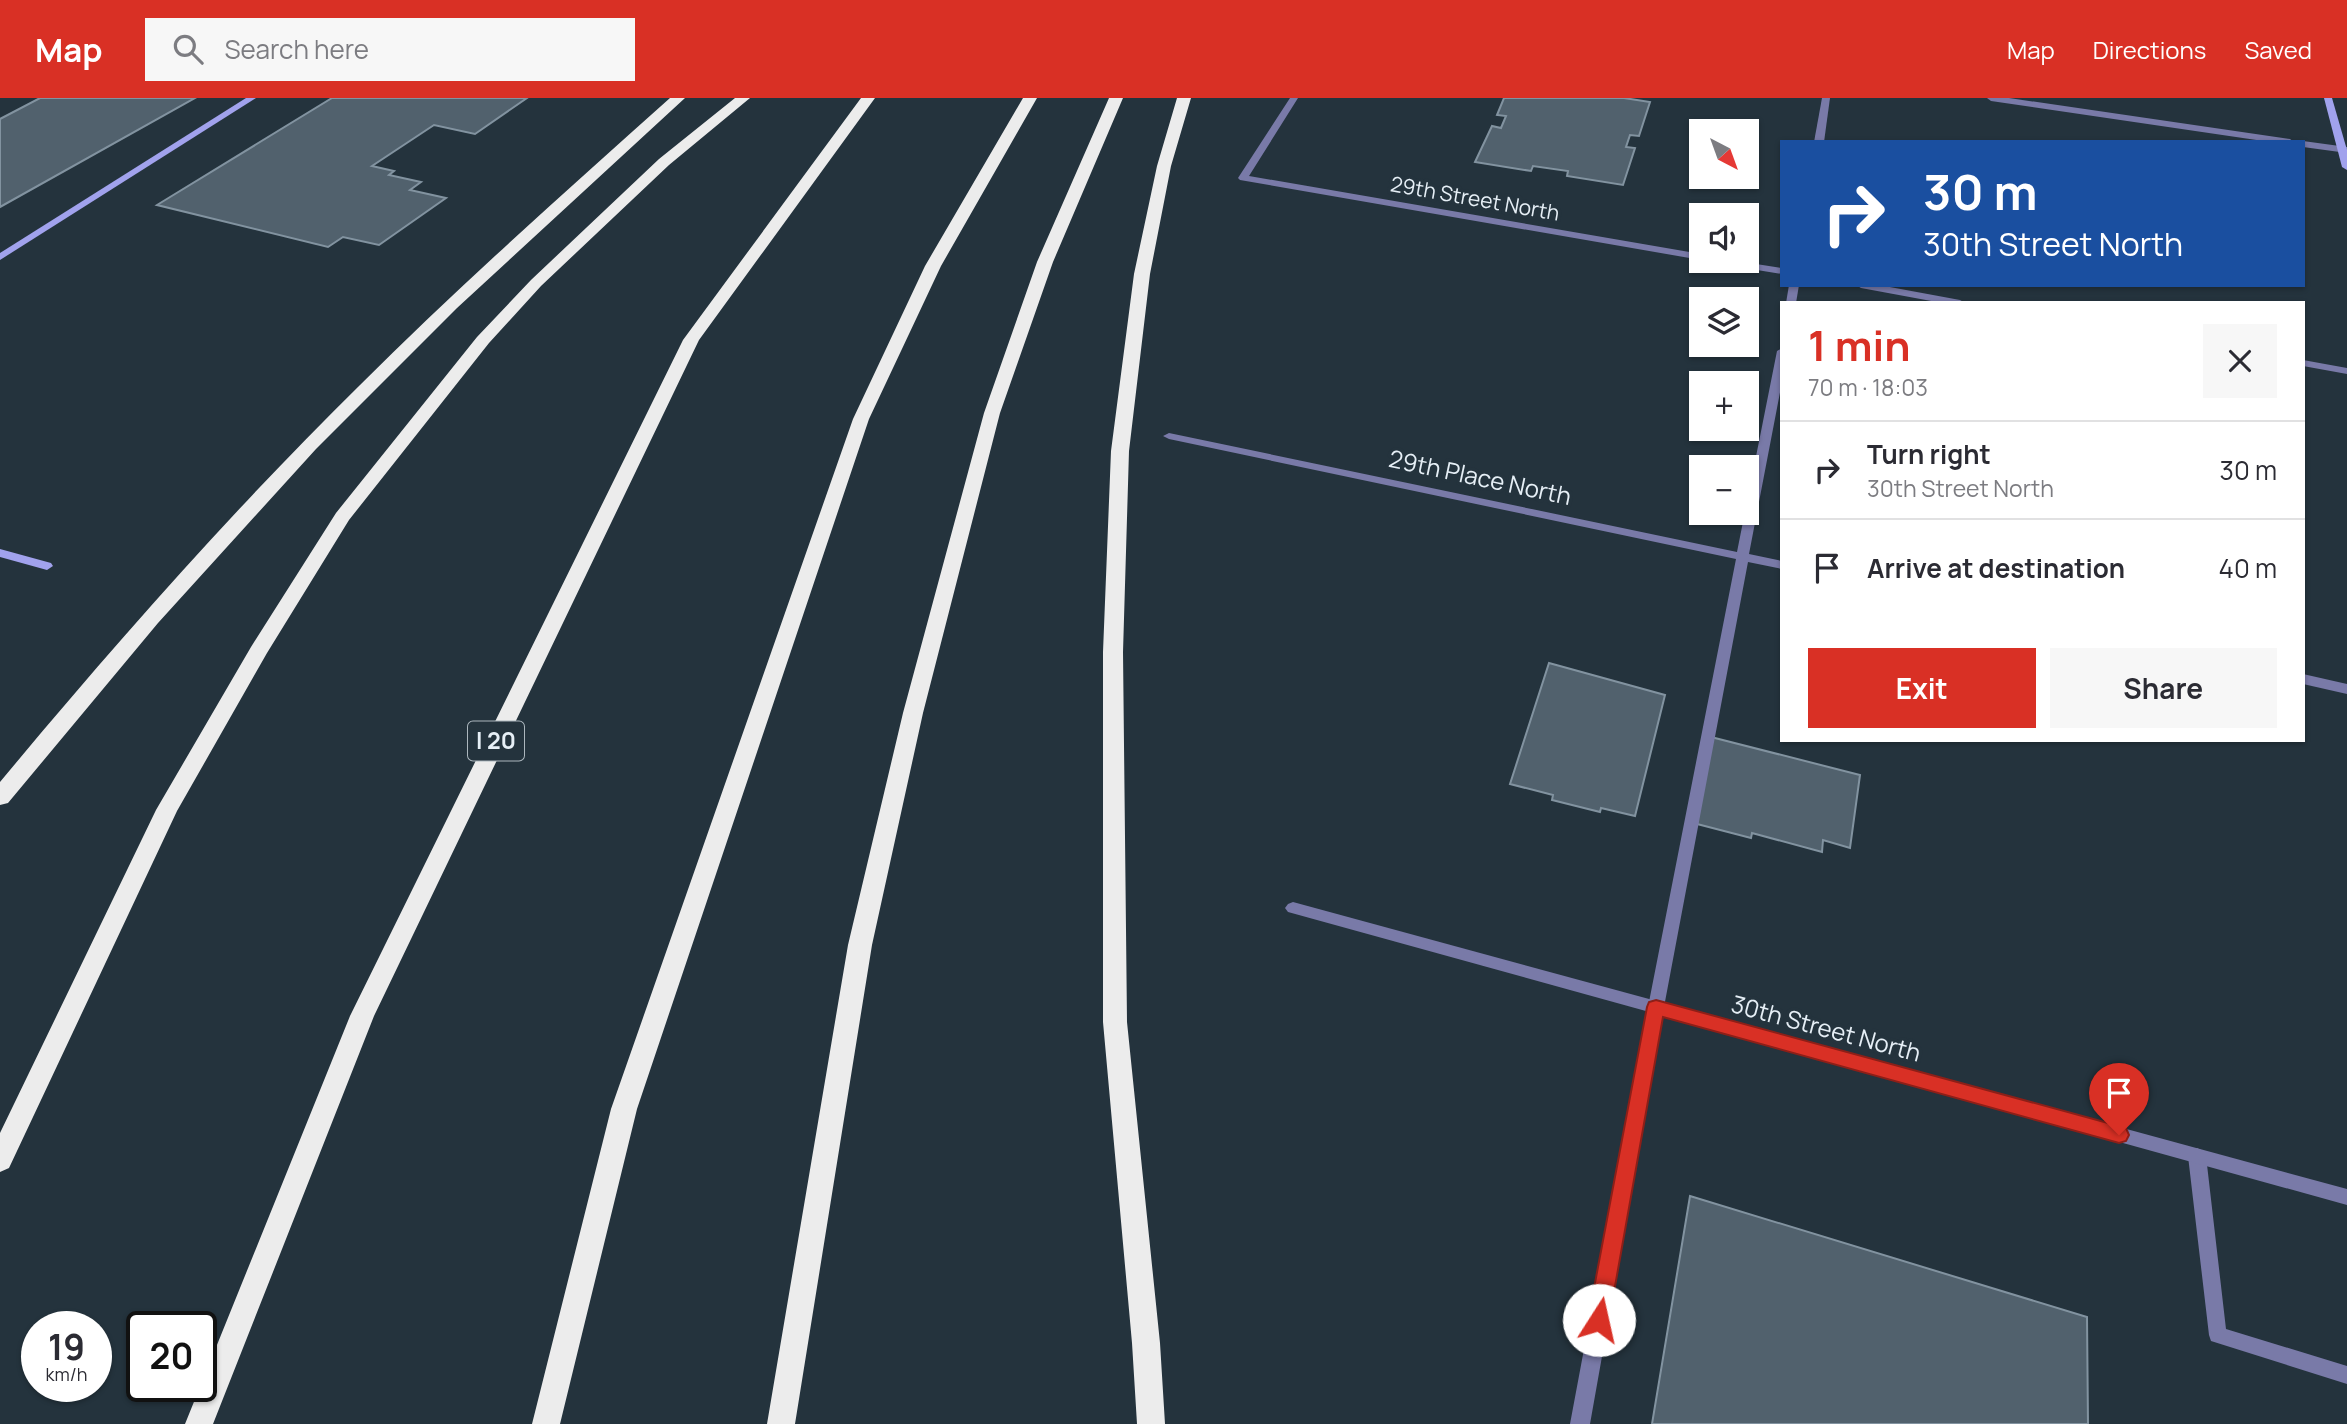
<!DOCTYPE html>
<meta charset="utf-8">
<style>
:root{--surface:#fff;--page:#f7f7f7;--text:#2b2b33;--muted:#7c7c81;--line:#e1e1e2;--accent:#d93025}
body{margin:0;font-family:Manrope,sans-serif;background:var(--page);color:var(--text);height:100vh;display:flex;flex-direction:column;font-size:26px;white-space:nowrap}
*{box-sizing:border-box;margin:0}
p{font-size:23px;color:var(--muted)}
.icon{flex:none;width:38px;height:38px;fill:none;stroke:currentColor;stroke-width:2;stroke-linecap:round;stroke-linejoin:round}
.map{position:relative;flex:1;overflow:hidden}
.sheet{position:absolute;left:1780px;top:203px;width:525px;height:441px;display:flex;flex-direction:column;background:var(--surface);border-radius:0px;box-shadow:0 2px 5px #0004}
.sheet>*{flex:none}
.hud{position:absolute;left:1780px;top:42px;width:525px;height:147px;border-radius:0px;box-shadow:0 2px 5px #0004;background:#1a4fa0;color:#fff;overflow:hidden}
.needle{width:46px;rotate:139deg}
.controls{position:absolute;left:1689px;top:21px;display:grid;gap:14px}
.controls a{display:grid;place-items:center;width:70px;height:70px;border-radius:0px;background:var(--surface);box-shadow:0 2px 5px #0004;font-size:35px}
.speed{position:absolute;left:21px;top:1213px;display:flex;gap:14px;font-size:35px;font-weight:700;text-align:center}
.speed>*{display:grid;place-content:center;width:91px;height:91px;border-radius:50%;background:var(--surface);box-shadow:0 2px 5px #0004;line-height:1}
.speed small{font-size:18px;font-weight:400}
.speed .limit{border:4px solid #111;border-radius:10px;background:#fff;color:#111}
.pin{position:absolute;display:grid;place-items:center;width:60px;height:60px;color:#fff;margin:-72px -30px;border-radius:50% 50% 50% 0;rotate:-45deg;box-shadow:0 0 7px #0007}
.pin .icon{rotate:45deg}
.me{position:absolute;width:77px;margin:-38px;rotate:10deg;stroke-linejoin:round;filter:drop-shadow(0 0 5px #0008)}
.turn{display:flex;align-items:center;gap:24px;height:147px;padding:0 28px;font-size:32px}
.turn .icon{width:91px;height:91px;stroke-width:2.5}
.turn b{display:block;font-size:49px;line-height:60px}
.round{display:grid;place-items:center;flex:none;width:74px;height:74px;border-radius:0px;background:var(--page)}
.summary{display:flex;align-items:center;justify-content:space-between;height:119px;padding:0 28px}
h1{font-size:42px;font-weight:700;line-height:52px;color:var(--accent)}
.action{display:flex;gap:14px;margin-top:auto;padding:14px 28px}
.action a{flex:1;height:80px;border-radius:0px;background:var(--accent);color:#fff;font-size:28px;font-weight:700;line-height:80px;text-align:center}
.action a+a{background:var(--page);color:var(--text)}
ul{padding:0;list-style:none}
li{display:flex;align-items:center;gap:21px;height:98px;padding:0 28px;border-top:2px solid var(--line)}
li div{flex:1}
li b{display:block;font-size:26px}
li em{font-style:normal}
header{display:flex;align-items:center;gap:42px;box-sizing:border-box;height:98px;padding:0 35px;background:var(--accent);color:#fff}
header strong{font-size:33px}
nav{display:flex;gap:38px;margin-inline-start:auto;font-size:24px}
.search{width:490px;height:63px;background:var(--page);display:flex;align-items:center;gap:18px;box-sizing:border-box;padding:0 24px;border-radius:0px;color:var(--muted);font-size:26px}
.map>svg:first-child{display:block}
</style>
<header>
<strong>Map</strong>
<div class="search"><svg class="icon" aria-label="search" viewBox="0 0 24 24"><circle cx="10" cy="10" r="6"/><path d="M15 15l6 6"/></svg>Search here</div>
<nav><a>Map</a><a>Directions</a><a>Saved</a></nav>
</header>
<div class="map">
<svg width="2347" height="1326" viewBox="0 0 2347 1326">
<rect width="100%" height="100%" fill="#24333d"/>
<g fill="#51616d" stroke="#8293a0" stroke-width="2">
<polygon points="40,0 195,0 0,109 0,21"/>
<polygon points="332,0 527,0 475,36 434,27 372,68 394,73 389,77 421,84 410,92 446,100 379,147 343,139 328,149 157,107"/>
<polygon points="1504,0 1624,0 1650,4 1639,38 1630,37 1626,49 1635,50 1623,87 1567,78 1568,73 1533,68 1531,73 1475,64 1492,28 1501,30 1506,18 1497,17"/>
<polygon points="1549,565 1665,597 1635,718 1601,710 1600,714 1552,702 1553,697 1510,686"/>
<polygon points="1711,639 1860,677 1850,750 1823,742 1822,754 1752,735 1751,740 1697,726"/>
<polygon points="1690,1098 2087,1219 2088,1326 1652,1326"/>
</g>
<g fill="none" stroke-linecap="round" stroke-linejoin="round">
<g fill="#797aa8" fill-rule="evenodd">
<polygon points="1822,0 1830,0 1824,44 1814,44"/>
<polygon points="1987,0 2009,0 2290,41 2294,44 2270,44 1991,3"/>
<polygon points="2303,43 2347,49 2347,55 2303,49 2303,44 2301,44"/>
<polygon points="1789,187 1799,187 1796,205 1786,205"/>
<polygon points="1782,250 1782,284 1749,456 1782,463 1782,471 1748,464 1664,909 1590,1326 1570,1326 1648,909 1736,461 1169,341 1163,338 1169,335 1737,454 1777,253"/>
<polygon points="2303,576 2347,586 2347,596 2303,586"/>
<polygon points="2197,1050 2203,1053 2206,1058 2226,1231 2347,1268 2347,1286 2211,1243 2209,1237 2188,1058 2191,1053"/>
</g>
<g fill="#797aa8" fill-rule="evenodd">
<polygon points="1290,0 1298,0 1249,78 1701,156 1701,162 1240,82 1238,80"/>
<polygon points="1715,163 1737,163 1782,170 1782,176 1720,166"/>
<polygon points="1856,187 1879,187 1960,202 1965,205 1942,205 1861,190"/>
<polygon points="2303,262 2347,270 2347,276 2303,268"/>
<polygon points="1293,804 2347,1091 2347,1107 1288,814 1285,810 1288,806"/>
</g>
<g fill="#a1a2ed" fill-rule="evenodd">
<polygon points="246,0 256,0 0,162 0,155"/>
<polygon points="2324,0 2332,0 2347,52 2347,72 2342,69"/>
<polygon points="0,451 51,465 53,468 47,472 0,459"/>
</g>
<g fill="#ececec" fill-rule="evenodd">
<path d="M670 0H685L457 210 316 351 158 525 8 705 0 707V684C114 547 232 413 359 288 459 188 565 94 670 0Z"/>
<polygon points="735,0 750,0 669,67 541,188 489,245 349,422 267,555 177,713 9,1070 0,1074 0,1035 156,712 251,549 336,415 477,239 531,182 659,61"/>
<polygon points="861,0 875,0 699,242 374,918 213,1326 185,1326 350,918 683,242"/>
<polygon points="1023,0 1037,0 941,168 869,321 637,1011 560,1326 532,1326 611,1011 853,321 925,168"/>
<polygon points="1109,0 1123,0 1053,164 1000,315 923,615 872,847 795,1326 767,1326 848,847 903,615 984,315 1037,164"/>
<polygon points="1177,0 1191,0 1171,68 1150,176 1129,353 1123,554 1127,924 1160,1245 1165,1326 1137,1326 1132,1245 1103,924 1103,554 1111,353 1134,176 1157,68"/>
</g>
</g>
<polygon fill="#d93025" stroke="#8d1f18" stroke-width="2" points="1656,902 2119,1028 2126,1030 2129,1037 2126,1043 2119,1045 1663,919 1609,1222 1606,1229 1599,1232 1591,1229 1588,1222 1647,909 1649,904"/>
<g text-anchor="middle" stroke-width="7" stroke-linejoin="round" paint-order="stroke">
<g font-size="21" fill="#e6eff6" stroke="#24333d">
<text transform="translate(1475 101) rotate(10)" y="7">29th Street North</text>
</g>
<rect fill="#24333d" stroke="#acb7be" stroke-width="2" x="468" y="623.5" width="56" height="39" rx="5"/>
<g font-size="23" font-weight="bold" fill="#e6eff6">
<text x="496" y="651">I 20</text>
</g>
<g font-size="24" fill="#e6eff6" stroke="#24333d">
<text transform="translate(1480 380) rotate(12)" y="8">29th Place North</text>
<text transform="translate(1826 931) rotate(15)" y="8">30th Street North</text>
</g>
</g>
</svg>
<div class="controls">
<a><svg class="needle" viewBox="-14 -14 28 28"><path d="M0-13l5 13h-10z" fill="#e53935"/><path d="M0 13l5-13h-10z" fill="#7c7c81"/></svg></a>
<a><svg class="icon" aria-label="sound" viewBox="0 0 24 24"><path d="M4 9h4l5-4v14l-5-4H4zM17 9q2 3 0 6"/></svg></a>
<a><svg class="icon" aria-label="layers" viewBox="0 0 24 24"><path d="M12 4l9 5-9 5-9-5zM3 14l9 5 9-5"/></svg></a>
<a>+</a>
<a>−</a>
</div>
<div class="speed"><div>19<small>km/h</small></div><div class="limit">20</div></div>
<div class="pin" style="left:2119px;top:1037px;background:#d93025"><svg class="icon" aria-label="arrive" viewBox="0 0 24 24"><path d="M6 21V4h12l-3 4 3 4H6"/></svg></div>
<svg class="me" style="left:1599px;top:1222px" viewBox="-20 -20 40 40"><circle r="19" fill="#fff"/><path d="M0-13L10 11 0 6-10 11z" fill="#d93025"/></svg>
<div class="hud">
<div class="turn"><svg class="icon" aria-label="right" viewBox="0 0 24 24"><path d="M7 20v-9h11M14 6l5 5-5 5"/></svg><div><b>30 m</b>30th Street North</div></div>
</div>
<section class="sheet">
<div class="summary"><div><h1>1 min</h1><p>70 m · 18:03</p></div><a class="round"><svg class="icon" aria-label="close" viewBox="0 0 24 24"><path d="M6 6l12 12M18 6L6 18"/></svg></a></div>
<ul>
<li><svg class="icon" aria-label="right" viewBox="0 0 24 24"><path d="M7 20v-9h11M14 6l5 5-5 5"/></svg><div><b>Turn right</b><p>30th Street North</p></div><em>30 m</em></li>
<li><svg class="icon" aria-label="arrive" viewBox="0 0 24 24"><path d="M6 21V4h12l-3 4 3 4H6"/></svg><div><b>Arrive at destination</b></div><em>40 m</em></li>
</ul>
<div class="action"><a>Exit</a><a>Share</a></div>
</section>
</div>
